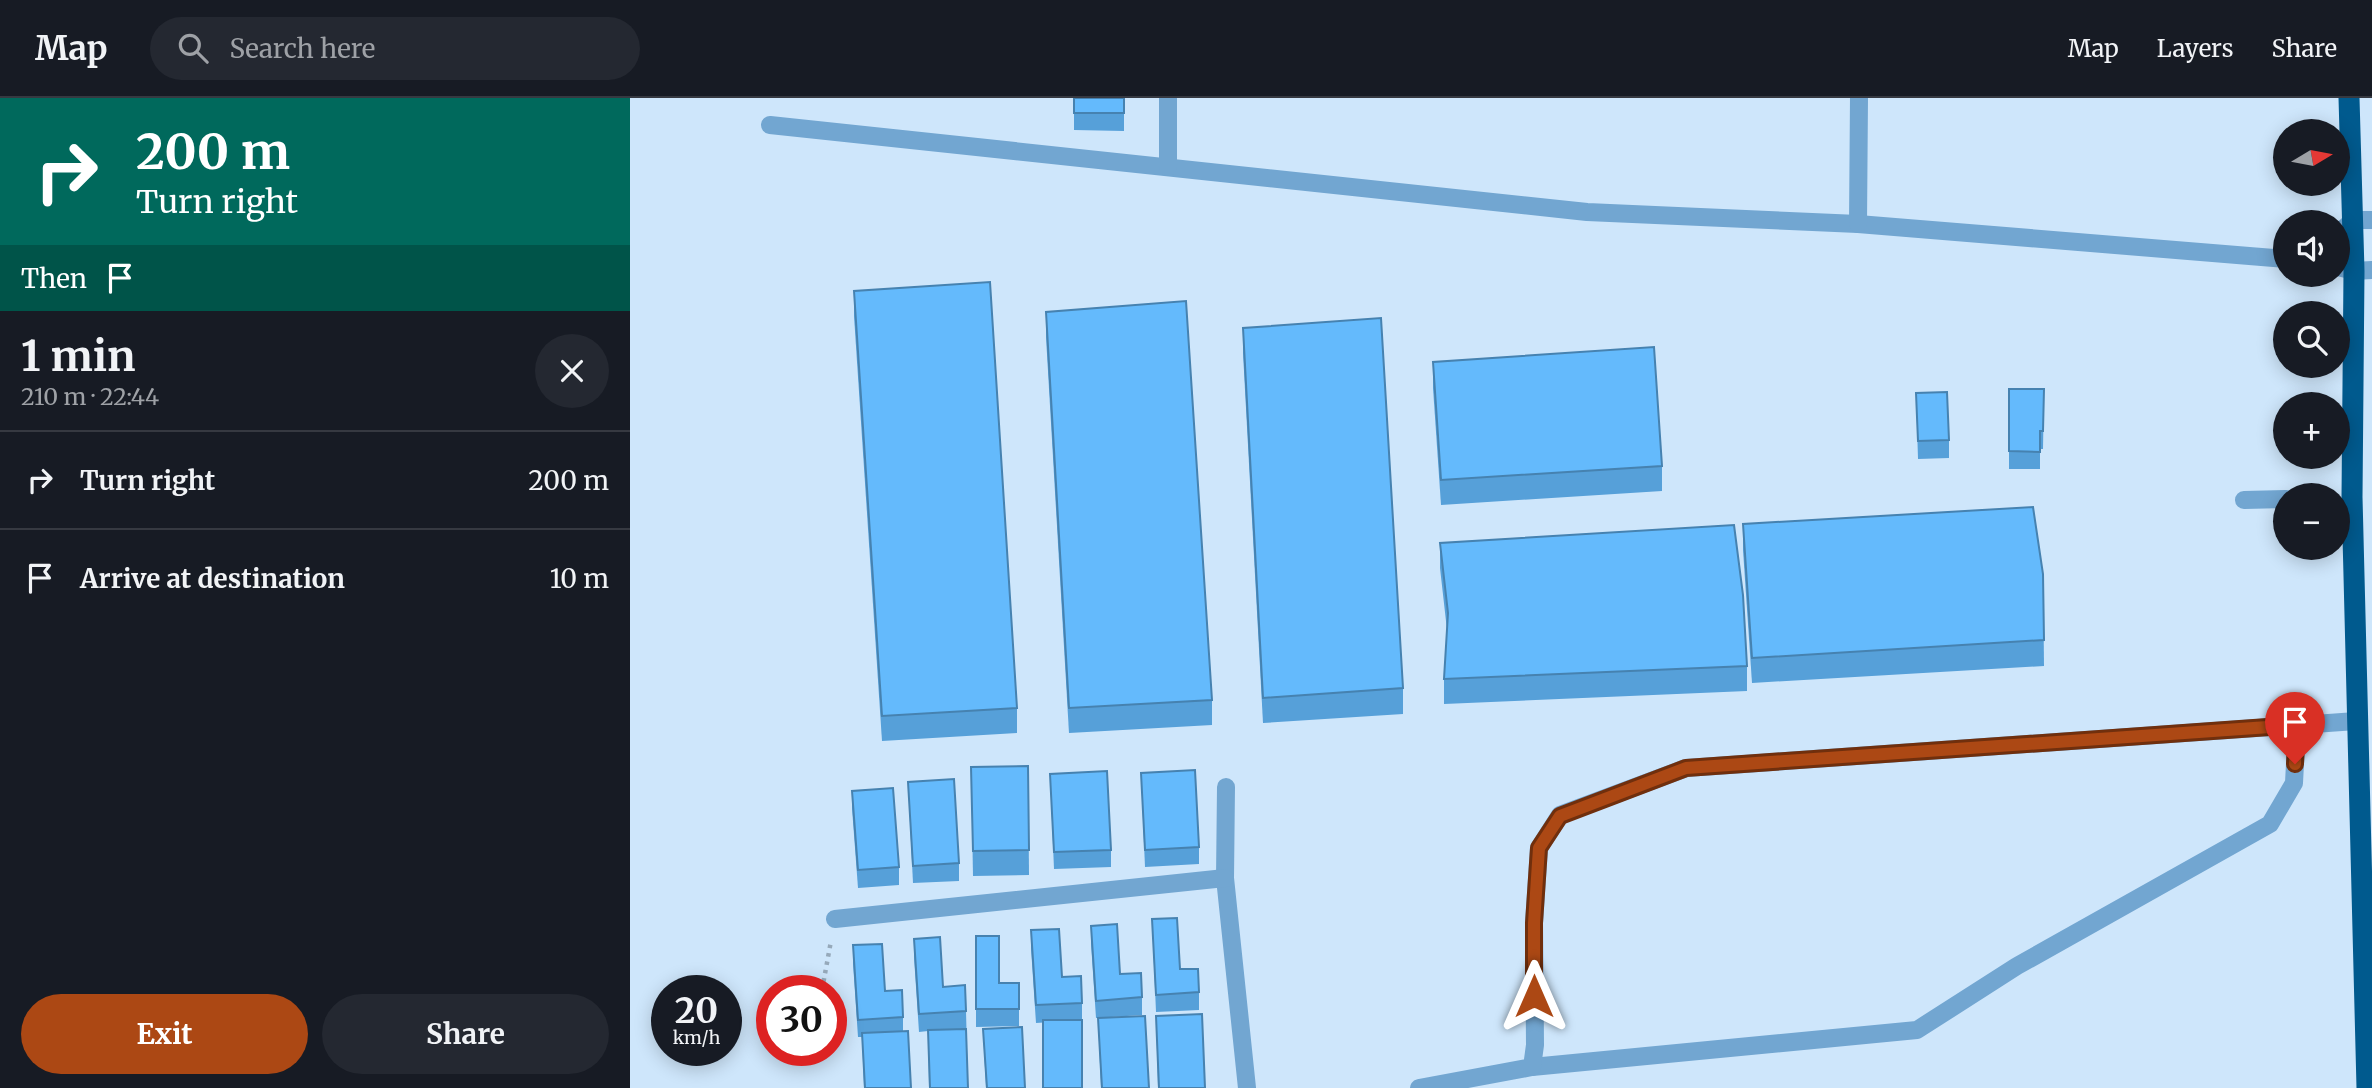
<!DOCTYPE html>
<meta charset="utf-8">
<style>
:root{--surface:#171b24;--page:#242831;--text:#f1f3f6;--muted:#9ea1a6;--line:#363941;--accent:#ac4814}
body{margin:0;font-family:Merriweather,serif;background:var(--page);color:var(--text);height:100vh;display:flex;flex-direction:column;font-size:26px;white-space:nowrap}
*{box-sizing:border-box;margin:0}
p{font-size:23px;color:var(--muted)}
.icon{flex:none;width:38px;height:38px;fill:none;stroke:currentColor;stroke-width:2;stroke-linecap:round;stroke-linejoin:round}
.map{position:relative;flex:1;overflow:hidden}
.sheet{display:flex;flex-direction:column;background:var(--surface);width:630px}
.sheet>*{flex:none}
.guide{background:#00695c;color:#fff;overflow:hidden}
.needle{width:46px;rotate:80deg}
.tools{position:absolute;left:1643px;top:21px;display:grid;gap:14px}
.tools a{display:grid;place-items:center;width:77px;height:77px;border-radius:50%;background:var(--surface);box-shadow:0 4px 18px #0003;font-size:35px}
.speed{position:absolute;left:21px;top:877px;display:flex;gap:14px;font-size:35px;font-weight:700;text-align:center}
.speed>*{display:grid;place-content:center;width:91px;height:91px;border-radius:50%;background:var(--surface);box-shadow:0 4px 18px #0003;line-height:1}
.speed small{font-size:18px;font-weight:400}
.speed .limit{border:10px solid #d22;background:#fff;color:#111}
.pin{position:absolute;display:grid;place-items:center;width:60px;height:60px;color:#fff;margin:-72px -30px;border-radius:50% 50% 50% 0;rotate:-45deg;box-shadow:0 0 7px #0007}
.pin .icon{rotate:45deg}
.me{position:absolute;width:77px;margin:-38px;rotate:0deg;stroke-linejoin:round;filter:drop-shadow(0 0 5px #0008)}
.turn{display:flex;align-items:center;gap:24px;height:147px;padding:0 21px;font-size:32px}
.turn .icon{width:91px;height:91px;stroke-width:2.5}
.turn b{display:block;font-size:49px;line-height:60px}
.then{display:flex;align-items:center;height:66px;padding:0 21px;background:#0003;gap:14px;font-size:26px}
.round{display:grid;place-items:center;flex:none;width:74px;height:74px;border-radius:37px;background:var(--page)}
.head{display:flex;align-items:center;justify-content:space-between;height:119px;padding:0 21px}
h1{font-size:42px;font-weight:700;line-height:52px}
.button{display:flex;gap:14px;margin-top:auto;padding:14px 21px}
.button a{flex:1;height:80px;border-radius:42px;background:var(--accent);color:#fff;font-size:28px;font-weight:700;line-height:80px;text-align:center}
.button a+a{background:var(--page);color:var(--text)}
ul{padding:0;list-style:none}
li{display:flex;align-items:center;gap:21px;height:98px;padding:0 21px;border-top:2px solid var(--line)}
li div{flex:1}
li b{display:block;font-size:26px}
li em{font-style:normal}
header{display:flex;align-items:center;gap:42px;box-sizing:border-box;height:98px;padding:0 35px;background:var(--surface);border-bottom:2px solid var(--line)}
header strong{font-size:33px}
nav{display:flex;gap:38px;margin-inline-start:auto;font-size:24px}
.search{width:490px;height:63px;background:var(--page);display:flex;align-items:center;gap:18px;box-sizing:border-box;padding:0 24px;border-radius:38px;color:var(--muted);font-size:26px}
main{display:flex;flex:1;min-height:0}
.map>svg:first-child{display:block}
</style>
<header>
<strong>Map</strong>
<div class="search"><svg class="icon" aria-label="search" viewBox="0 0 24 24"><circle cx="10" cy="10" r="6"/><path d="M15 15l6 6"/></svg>Search here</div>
<nav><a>Map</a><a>Layers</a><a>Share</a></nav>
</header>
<main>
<section class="sheet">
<div class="guide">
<div class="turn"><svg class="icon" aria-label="right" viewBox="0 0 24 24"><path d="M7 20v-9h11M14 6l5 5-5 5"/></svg><div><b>200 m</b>Turn right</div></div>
<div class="then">Then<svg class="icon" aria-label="arrive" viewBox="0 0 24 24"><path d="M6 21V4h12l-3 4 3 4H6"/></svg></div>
</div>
<div class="head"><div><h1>1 min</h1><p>210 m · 22:44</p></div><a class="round"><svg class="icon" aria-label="close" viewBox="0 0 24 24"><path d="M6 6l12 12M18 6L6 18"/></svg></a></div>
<ul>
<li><svg class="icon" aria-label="right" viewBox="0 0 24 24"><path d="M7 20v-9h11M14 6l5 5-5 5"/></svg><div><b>Turn right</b></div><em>200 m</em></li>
<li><svg class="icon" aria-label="arrive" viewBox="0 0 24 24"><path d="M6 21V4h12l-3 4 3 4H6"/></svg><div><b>Arrive at destination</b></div><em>10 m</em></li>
</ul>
<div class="button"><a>Exit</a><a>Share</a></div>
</section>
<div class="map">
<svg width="1742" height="990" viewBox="0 0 1742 990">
<rect width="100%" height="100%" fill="#cee6fb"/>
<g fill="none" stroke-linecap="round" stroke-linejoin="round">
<polyline stroke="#96a9ba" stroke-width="4.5" stroke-dasharray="3.5 5" stroke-linecap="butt" points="192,892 201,843"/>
<g stroke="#72a6d1" stroke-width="18">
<polyline points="140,27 957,114 1228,126 1656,161"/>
<polyline points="538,69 538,0"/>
<polyline points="1228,126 1229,0"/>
<polyline points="1708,136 1723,122 1742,122"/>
<polyline points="1708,169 1724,173 1742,172"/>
<polyline points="1614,402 1656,401"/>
<polyline points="596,689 595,780 617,990"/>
<polyline points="205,821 595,780"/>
<polyline points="902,969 1287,932 1387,868 1640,726 1664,685 1667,627"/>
<polyline points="789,990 902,969 905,947 904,825 909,750 930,717 1056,670 1726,623"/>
</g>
<polyline stroke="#005a8e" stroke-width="21" points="1719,0 1724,173 1722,399 1737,990"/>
</g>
<g fill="#56a0d9">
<polygon points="444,0 494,0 494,33 444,32"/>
<polygon points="224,193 387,610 387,635 252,643 224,218"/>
<polygon points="416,214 582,602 582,627 439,635 416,239"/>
<polygon points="613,230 773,590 773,616 633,625 613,255"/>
<polygon points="803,264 1032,368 1032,393 811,407 803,290"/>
<polygon points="1379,291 1414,291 1413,351 1410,351 1410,371 1379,371"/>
<polygon points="1286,295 1319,342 1319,360 1288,361"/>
<polygon points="1113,426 1413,476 1414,568 1122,585 1113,452"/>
<polygon points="810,445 1117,568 1117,593 814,606 814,581 817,532 810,470"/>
<polygon points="398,668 399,777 343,778 341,669"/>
<polygon points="511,675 569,749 569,766 515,769"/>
<polygon points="420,676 481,752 481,769 424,771"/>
<polygon points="278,684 329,765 329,783 283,785"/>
<polygon points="222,693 269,769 269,787 228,790 222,710"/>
<polygon points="522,821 550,871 569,894 569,912 526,914"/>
<polygon points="461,828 490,876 512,899 512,917 466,920 461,845"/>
<polygon points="401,832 432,879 452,905 452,922 406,925 401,850"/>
<polygon points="346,838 369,885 389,885 389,928 346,929"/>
<polygon points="284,841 313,889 336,913 338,990 299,990 298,933 289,934 284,859"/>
<polygon points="223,847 273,919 273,933 281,990 234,990 232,939 228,939 223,865"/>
<polygon points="526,918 575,990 528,990"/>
<polygon points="468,920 519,990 471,990"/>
<polygon points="353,931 395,990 356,990"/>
</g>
<g fill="#64bafc" stroke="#4682b0" stroke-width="2">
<rect x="444" y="0" width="50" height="15"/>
<polygon points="360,184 387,610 252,618 224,193"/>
<polygon points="556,203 582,602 439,610 416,214"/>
<polygon points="751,220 773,590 633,600 613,230"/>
<polygon points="1024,249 1032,368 811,382 803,264"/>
<polygon points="1379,291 1414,291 1413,333 1410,333 1410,354 1379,353"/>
<polygon points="1317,294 1319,342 1288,343 1286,295"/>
<polygon points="1403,409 1413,476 1414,542 1122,560 1113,426"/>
<polygon points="1104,427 1113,497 1117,568 814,581 818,515 810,445"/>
<polygon points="398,668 399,752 343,753 341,669"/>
<polygon points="565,672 569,749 515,752 511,675"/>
<polygon points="477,673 481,752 424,754 420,676"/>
<polygon points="324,681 329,765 283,768 278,684"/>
<polygon points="263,690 269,769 228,772 222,693"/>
<polygon points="547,820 550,871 568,871 569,894 526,897 522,821"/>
<polygon points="487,826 490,876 511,875 512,899 466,903 461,828"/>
<polygon points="429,831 432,879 451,878 452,905 406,907 401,832"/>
<polygon points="346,838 369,838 369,885 389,885 389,911 346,911"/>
<polygon points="310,839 313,889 335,887 336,913 289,916 284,841"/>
<polygon points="252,846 255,893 272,892 273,919 228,922 223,847"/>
<polygon points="572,916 575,990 529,990 526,918"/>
<polygon points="515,918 519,990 472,990 468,920"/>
<rect x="413" y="922" width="39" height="68"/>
<polygon points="392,929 395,990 357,990 353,931"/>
<polygon points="336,931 338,990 300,990 298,932"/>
<polygon points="278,933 281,990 235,990 232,935"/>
</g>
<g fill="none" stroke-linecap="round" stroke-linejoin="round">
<g stroke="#702f0d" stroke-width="18">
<polyline id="route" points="904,898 904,825 909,750 930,718 1056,670 1667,627 1665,666"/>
</g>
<use href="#route" stroke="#ac4814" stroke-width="12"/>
</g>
</svg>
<div class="tools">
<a><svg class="needle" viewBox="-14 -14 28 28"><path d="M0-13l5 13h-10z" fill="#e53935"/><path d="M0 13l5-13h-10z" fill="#9ea1a6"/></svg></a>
<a><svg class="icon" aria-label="sound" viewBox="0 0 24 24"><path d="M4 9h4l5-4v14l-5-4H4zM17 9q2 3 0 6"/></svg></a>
<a><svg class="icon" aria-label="search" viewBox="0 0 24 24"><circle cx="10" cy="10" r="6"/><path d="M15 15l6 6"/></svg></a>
<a>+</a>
<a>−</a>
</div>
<div class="speed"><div>20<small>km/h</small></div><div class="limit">30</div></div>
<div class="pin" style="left:1665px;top:666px;background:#d93025"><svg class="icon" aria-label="arrive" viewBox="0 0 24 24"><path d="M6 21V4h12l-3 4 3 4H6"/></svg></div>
<svg class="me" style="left:904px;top:898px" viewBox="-20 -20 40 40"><path d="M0-17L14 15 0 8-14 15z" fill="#ac4814" stroke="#fff" stroke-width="4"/></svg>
</div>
</main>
